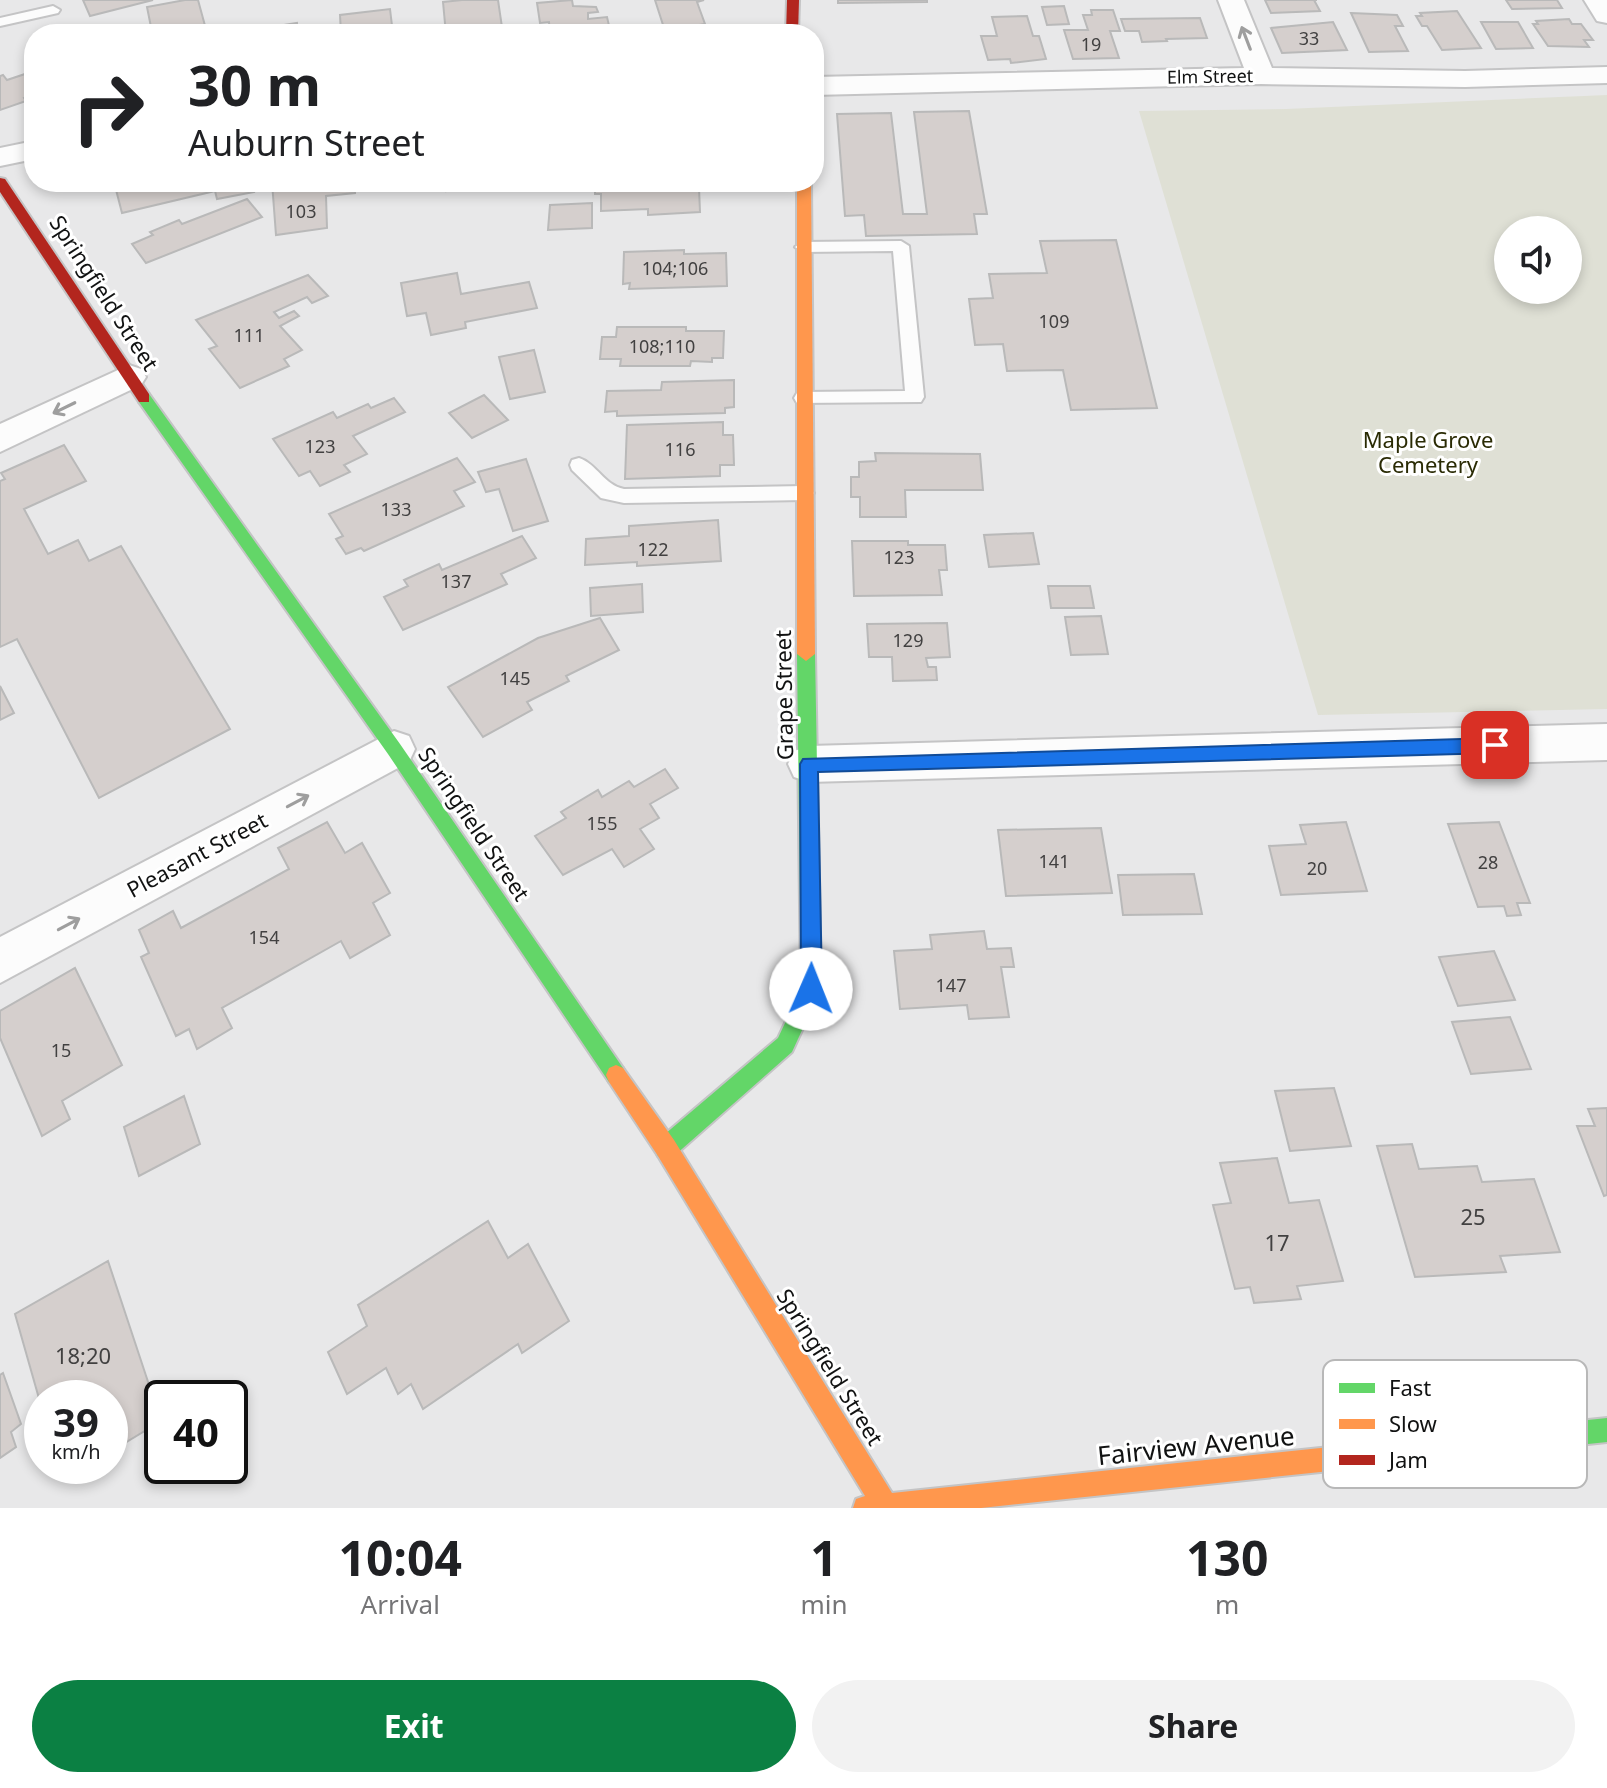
<!DOCTYPE html>
<style>
:root{--surface:#fff;--page:#f2f2f2;--text:#202124;--muted:#757577;--accent:#0b8043}
body{margin:0;font-family:"Noto Sans",sans-serif;background:var(--page);color:var(--text);height:100vh;display:flex;flex-direction:column;font-size:30px;white-space:nowrap}
*{box-sizing:border-box;margin:0}
p{font-size:26px;color:var(--muted)}
.icon{flex:none;width:44px;height:44px;fill:none;stroke:currentColor;stroke-width:2;stroke-linecap:round;stroke-linejoin:round}
.map{position:relative;height:1508px;overflow:hidden}
.panel{display:flex;flex-direction:column;background:var(--surface);flex:1}
.panel>*{flex:none}
.banner{position:absolute;left:24px;top:24px;width:800px;height:168px;border-radius:32px;box-shadow:0 4px 12px #0003;background:#fff;color:var(--text);overflow:hidden}
.buttons{position:absolute;left:1494px;top:216px;display:grid;gap:16px}
.buttons a{display:grid;place-items:center;width:88px;height:88px;border-radius:50%;background:var(--surface);box-shadow:0 4px 12px #0003;font-size:40px}
.speed{position:absolute;left:24px;top:1380px;display:flex;gap:16px;font-size:40px;font-weight:700;text-align:center}
.speed>*{display:grid;place-content:center;width:104px;height:104px;border-radius:50%;background:var(--surface);box-shadow:0 4px 12px #0003;line-height:1}
.speed small{font-size:20px;font-weight:400}
.speed .limit{border:4px solid #111;border-radius:12px;background:#fff;color:#111}
.pin{position:absolute;display:grid;place-items:center;width:68px;height:68px;color:#fff;margin:-34px;border-radius:16px;box-shadow:0 4px 12px #0006}
.me{position:absolute;width:88px;margin:-44px;rotate:1deg;stroke-linejoin:round;filter:drop-shadow(0 0 6px #0008)}
.turn{display:flex;align-items:center;gap:28px;height:168px;padding:0 32px;font-size:36px}
.turn .icon{width:104px;height:104px;stroke-width:2.5}
.turn b{display:block;font-size:56px;line-height:68px}
.eta{display:flex;justify-content:space-evenly;align-items:center;height:136px;text-align:center}
.eta b{font-size:48px;font-weight:700;line-height:56px}
.action{display:flex;gap:16px;margin-top:auto;padding:16px 32px}
.action a{flex:1;height:92px;border-radius:48px;background:var(--accent);color:#fff;font-size:32px;font-weight:700;line-height:92px;text-align:center}
.action a+a{background:var(--page);color:var(--text)}
.map>svg:first-child{display:block}
</style>
<div class="map">
<svg width="1607" height="1508" viewBox="0 0 1607 1508">
<rect width="100%" height="100%" fill="#e8e8e9"/>
<path fill="#dfe0d5" fill-rule="evenodd" d="M1607 95V709L1318 715 1139 111 1286 109ZM1508 230H1568V290H1508Z"/>
<g fill="#d5cfcd" stroke="#b9b9b9" stroke-width="2">
<polygon points="83,0 153,0 90,16"/>
<polygon points="185,0 198,0 207,33 152,32 147,7"/>
<polygon points="462,0 498,0 503,34 446,34 443,2"/>
<polygon points="572,0 573,6 596,7 598,12 588,13 588,19 607,17 611,34 550,34 549,22 540,23 537,3"/>
<polygon points="655,0 704,0 697,2 705,24 665,31"/>
<polygon points="838,0 927,0 927,2 838,3"/>
<polygon points="1265,0 1317,0 1314,0 1320,11 1271,13"/>
<polygon points="1506,0 1557,0 1562,8 1512,9"/>
<polygon points="1064,6 1069,24 1047,25 1042,7"/>
<polygon points="390,9 393,34 341,34 340,15"/>
<polygon points="1091,10 1113,10 1120,31 1110,31 1119,58 1073,59 1064,30 1088,30 1083,15 1092,15"/>
<polygon points="1457,11 1481,48 1442,50 1427,26 1422,26 1416,16 1422,16 1420,13"/>
<polygon points="1351,13 1397,15 1403,26 1395,26 1408,51 1369,52"/>
<polygon points="1027,16 1033,36 1039,36 1046,59 1011,63 1010,59 988,60 981,36 997,36 992,17"/>
<polygon points="1200,18 1207,38 1166,39 1167,41 1142,42 1139,31 1125,31 1121,19"/>
<polygon points="1569,19 1572,24 1581,24 1593,40 1584,40 1589,47 1548,46 1533,24 1538,24 1536,21"/>
<polygon points="1333,22 1347,50 1282,53 1271,28"/>
<polygon points="1481,22 1518,22 1533,48 1496,49"/>
<polygon points="297,23 298,34 246,34 264,31 264,28"/>
<polygon points="34,71 34,94 24,98 26,101 0,110 0,76 3,75 7,80"/>
<polygon points="969,111 987,214 974,214 977,234 866,236 864,215 845,216 837,114 891,113 903,214 927,214 914,112"/>
<polygon points="114,182 251,182 254,192 217,199 215,191 122,213"/>
<polygon points="272,182 354,182 355,193 326,196 327,228 276,235"/>
<polygon points="444,182 478,182 479,186 446,191"/>
<polygon points="602,182 632,182 632,191 699,188 700,212 648,215 648,209 601,211 601,194 595,194 595,185 602,185"/>
<polygon points="247,199 262,217 146,263 132,244 153,235 150,232 179,220 182,224"/>
<polygon points="592,203 592,228 548,230 550,205"/>
<polygon points="1116,240 1157,408 1071,410 1063,370 1007,371 1003,344 975,345 969,299 993,298 989,274 1047,273 1040,241"/>
<polygon points="684,250 684,254 726,253 727,286 629,289 630,283 623,284 624,252"/>
<polygon points="457,273 461,294 529,282 537,308 465,322 466,328 431,335 426,313 407,316 401,283"/>
<polygon points="308,275 328,296 312,303 307,297 274,312 279,318 294,311 299,316 280,326 302,350 284,359 289,366 240,388 209,349 217,346 196,320"/>
<polygon points="617,327 686,327 686,331 724,331 723,358 712,358 712,362 691,361 690,366 620,366 621,359 600,359 602,337 616,337"/>
<polygon points="534,350 545,392 510,399 499,357"/>
<polygon points="734,380 734,407 725,408 725,413 617,416 617,411 605,412 607,391 661,390 662,382"/>
<polygon points="484,395 508,420 472,438 449,413"/>
<polygon points="394,398 405,412 353,436 367,454 344,465 350,472 320,486 310,471 299,476 273,439 333,412 337,418 368,404 371,408"/>
<polygon points="723,422 723,435 733,435 734,465 720,465 720,476 625,479 627,425"/>
<polygon points="64,445 86,481 24,509 48,554 78,540 89,561 121,546 230,729 99,798 17,639 0,647 0,481 5,479 1,473"/>
<polygon points="875,453 980,454 983,490 905,490 906,517 860,517 860,497 851,497 851,477 859,477 859,462 876,461"/>
<polygon points="457,458 475,482 454,491 464,506 364,551 361,548 346,554 336,539 343,536 329,514"/>
<polygon points="526,459 548,521 513,531 499,489 486,492 478,472"/>
<polygon points="718,520 721,561 637,566 637,562 585,565 586,539 629,536 629,526"/>
<polygon points="1033,533 1039,564 989,567 984,535"/>
<polygon points="522,536 536,558 501,574 507,584 403,630 384,597 408,586 404,580 439,564 442,570"/>
<polygon points="852,541 908,541 908,545 945,545 947,570 939,570 942,595 854,596"/>
<polygon points="642,584 643,612 591,616 590,588"/>
<polygon points="1048,586 1090,586 1094,608 1051,608"/>
<polygon points="1101,616 1108,654 1071,655 1065,617"/>
<polygon points="600,618 619,650 566,676 569,681 527,702 532,710 483,737 448,687 538,638"/>
<polygon points="947,623 950,657 926,658 928,667 936,667 937,680 893,681 892,657 869,657 867,624"/>
<polygon points="0,686 14,713 0,720"/>
<polygon points="665,769 678,788 650,804 659,818 640,829 654,849 624,867 612,849 563,875 535,836 566,818 561,812 598,790 602,797 629,781 634,787"/>
<polygon points="327,822 345,853 362,843 390,893 373,903 390,935 350,958 341,941 222,1008 232,1028 197,1049 189,1029 176,1036 141,957 149,953 139,930 173,911 181,928 289,869 278,848"/>
<polygon points="1346,822 1367,891 1281,895 1269,846 1306,844 1300,825"/>
<polygon points="1499,822 1530,903 1517,903 1521,915 1507,916 1504,906 1478,907 1448,824"/>
<polygon points="1101,828 1112,893 1006,896 998,830"/>
<polygon points="1194,874 1202,914 1123,915 1118,875"/>
<polygon points="984,931 987,949 1011,948 1014,967 1001,967 1009,1017 969,1019 967,1005 900,1009 894,951 932,949 930,935"/>
<polygon points="1494,951 1515,1000 1458,1006 1439,957"/>
<polygon points="75,968 122,1065 62,1101 70,1119 42,1136 0,1038 0,1011"/>
<polygon points="1510,1017 1531,1069 1471,1074 1452,1022"/>
<polygon points="1334,1088 1351,1146 1290,1151 1275,1091"/>
<polygon points="184,1096 200,1144 139,1176 124,1127"/>
<polygon points="1607,1108 1607,1195 1604,1196 1577,1126 1595,1126 1588,1109"/>
<polygon points="1412,1144 1419,1169 1477,1166 1482,1182 1534,1179 1560,1252 1500,1256 1506,1272 1415,1277 1377,1146"/>
<polygon points="1277,1158 1289,1203 1319,1200 1343,1281 1297,1286 1301,1299 1254,1303 1250,1287 1235,1289 1213,1205 1231,1203 1220,1163"/>
<polygon points="488,1221 508,1258 528,1244 569,1321 522,1353 518,1344 423,1409 411,1384 398,1394 386,1368 347,1394 328,1352 367,1326 358,1305"/>
<polygon points="108,1261 161,1421 110,1452 110,1398 42,1398 42,1409 15,1314"/>
<polygon points="3,1373 21,1424 11,1432 16,1447 0,1458 0,1375"/>
</g>
<g fill="none" stroke-linecap="round" stroke-linejoin="round">
<g stroke="#c4c4c5" stroke-width="4">
<g id="lane">
<polygon points="53,6 60,10 58,13 0,26 0,18"/>
<polygon points="901,241 909,246 924,397 921,402 797,403 794,398 797,393 803,392 905,391 893,251 803,252 795,247 803,242"/>
<path d="M579 458C597 464 604 485 624 489L804 486 814 493 804 500 624 503 601 498 572 470 570 465 572 460Z"/>
</g>
</g>
<g stroke="#c4c4c5" stroke-width="4">
<g id="street">
<polygon points="1218,0 1244,0 1272,68 1465,71 1607,67 1607,83 1465,87 1261,84 814,95 814,77 1244,68"/>
<polygon points="1584,0 1607,0 1607,23 1597,21"/>
<polygon points="34,141 34,159 0,166 0,148"/>
<polygon points="129,365 141,369 146,377 141,385 0,452 0,424"/>
<polygon points="1607,724 1607,760 809,782 794,777 788,764 794,751 809,746"/>
<polygon points="394,731 409,736 415,749 409,762 0,983 0,937"/>
</g>
</g>
<g stroke="#c4c4c5" stroke-width="4">
<g id="fast">
<polygon points="144,393 149,394 400,744 623,1068 626,1075 623,1082 616,1085 609,1082 388,754 139,402 139,394"/>
<polygon points="806,647 815,654 821,989 792,1052 674,1156 666,1159 658,1156 655,1148 658,1140 778,1038 801,989 797,654"/>
<polygon points="1607,1418 1607,1442 1330,1471 1321,1468 1318,1459 1321,1450 1330,1447"/>
</g>
</g>
<g stroke="#c4c4c5" stroke-width="4">
<g id="slow">
<polygon points="797,182 811,182 815,654 806,661 797,654"/>
<polygon points="616,1065 623,1068 674,1140 892,1493 1330,1447 1339,1450 1342,1459 1339,1468 1330,1471 981,1508 853,1508 856,1499 865,1496 658,1156 609,1082 606,1075 609,1068"/>
</g>
</g>
<g stroke="#c4c4c5" stroke-width="4">
<g id="jam">
<polygon points="787,0 799,0 798,34 786,34"/>
<polygon points="0,178 5,179 149,394 149,402 139,402 0,192"/>
</g>
</g>
<use href="#lane" fill="#fcfcfc" fill-rule="evenodd"/>
<use href="#street" fill="#fcfcfc" fill-rule="evenodd"/>
<use href="#fast" fill="#63d668" fill-rule="evenodd"/>
<use href="#slow" fill="#ff974d" fill-rule="evenodd"/>
<use href="#jam" fill="#b3261e" fill-rule="evenodd"/>
</g>
<defs><path id="oneway-shaft" d="M-6 0H5M1.5-3L5.5 0L1.5 3" fill="none" stroke-width="1.6" stroke-linecap="round" stroke-linejoin="round" transform="scale(2)"/></defs>
<g stroke="#9e9e9e">
<use href="#oneway-shaft" transform="translate(1246 38) rotate(-111)"/>
<use href="#oneway-shaft" transform="translate(64 408) rotate(154)"/>
<use href="#oneway-shaft" transform="translate(298 801) rotate(-28)"/>
<use href="#oneway-shaft" transform="translate(69 924) rotate(-28)"/>
</g>
<polygon fill="#1a73e8" stroke="#114b97" stroke-width="2" points="1495,738 1502,740 1504,745 1502,751 1495,753 818,772 822,989 819,995 811,998 804,995 801,989 800,764 803,759"/>
<g text-anchor="middle" stroke-width="6" stroke-linejoin="round" paint-order="stroke">
<g font-size="18" fill="#424141">
<text x="1309" y="45">33</text>
<text x="1091" y="51">19</text>
<text x="301" y="218">103</text>
<text x="675" y="275">104;106</text>
<text x="1054" y="328">109</text>
<text x="249" y="342">111</text>
<text x="662" y="353">108;110</text>
<text x="320" y="453">123</text>
<text x="680" y="456">116</text>
<text x="396" y="516">133</text>
<text x="653" y="556">122</text>
<text x="899" y="564">123</text>
<text x="456" y="588">137</text>
<text x="908" y="647">129</text>
<text x="515" y="685">145</text>
<text x="602" y="830">155</text>
<text x="1054" y="868">141</text>
<text x="1488" y="869">28</text>
<text x="1317" y="875">20</text>
<text x="264" y="944">154</text>
<text x="951" y="992">147</text>
<text x="61" y="1057">15</text>
</g>
<g font-size="18" fill="#111212" stroke="#fff">
<text transform="translate(1210 77) rotate(-1)" y="6">Elm Street</text>
</g>
<g font-size="22" fill="#111212" stroke="#fff">
<text transform="translate(104 293) rotate(57)" y="8">Springfield Street</text>
<text transform="translate(784 695) rotate(-91)" y="8">Grape Street</text>
<text transform="translate(474 824) rotate(56)" y="8">Springfield Street</text>
<text transform="translate(197 855) rotate(-28)" y="8">Pleasant Street</text>
<text transform="translate(830 1367) rotate(58)" y="8">Springfield Street</text>
</g>
<g font-size="22" fill="#2a2b04" stroke="#fff">
<text x="1428" y="448">Maple Grove<tspan x="1428" dy="25">Cemetery</tspan></text>
</g>
<g font-size="22" fill="#424141">
<text x="1473" y="1225">25</text>
<text x="1277" y="1251">17</text>
<text x="83" y="1364">18;20</text>
</g>
<g font-size="26" fill="#111212" stroke="#fff">
<text transform="translate(1196 1446) rotate(-6)" y="9">Fairview Avenue</text>
</g>
</g>
<rect x="1323" y="1360" width="264" height="128" rx="12" fill="#fff" stroke="#b8b8b8" stroke-width="2"/>
<rect x="1339" y="1383" width="36" height="10" fill="#63d668"/>
<rect x="1339" y="1419" width="36" height="10" fill="#ff974d"/>
<rect x="1339" y="1455" width="36" height="10" fill="#b3261e"/>
<g font-size="22" fill="#111212">
<text x="1389" y="1396">Fast</text>
<text x="1389" y="1432">Slow</text>
<text x="1389" y="1468">Jam</text>
</g>
</svg>
<div class="buttons">
<a><svg class="icon" aria-label="sound" viewBox="0 0 24 24"><path d="M4 9h4l5-4v14l-5-4H4zM17 9q2 3 0 6"/></svg></a>
</div>
<div class="speed"><div>39<small>km/h</small></div><div class="limit">40</div></div>
<div class="pin" style="left:1495px;top:745px;background:#d93025"><svg class="icon" aria-label="arrive" viewBox="0 0 24 24"><path d="M6 21V4h12l-3 4 3 4H6"/></svg></div>
<svg class="me" style="left:811px;top:989px" viewBox="-20 -20 40 40"><circle r="19" fill="#fff"/><path d="M0-13L10 11 0 6-10 11z" fill="#1a73e8"/></svg>
<div class="banner">
<div class="turn"><svg class="icon" aria-label="right" viewBox="0 0 24 24"><path d="M7 20v-9h11M14 6l5 5-5 5"/></svg><div><b>30 m</b>Auburn Street</div></div>
</div>
</div>
<section class="panel">
<div class="eta">
<div><b>10:04</b><p>Arrival</p></div>
<div><b>1</b><p>min</p></div>
<div><b>130</b><p>m</p></div>
</div>
<div class="action"><a>Exit</a><a>Share</a></div>
</section>
